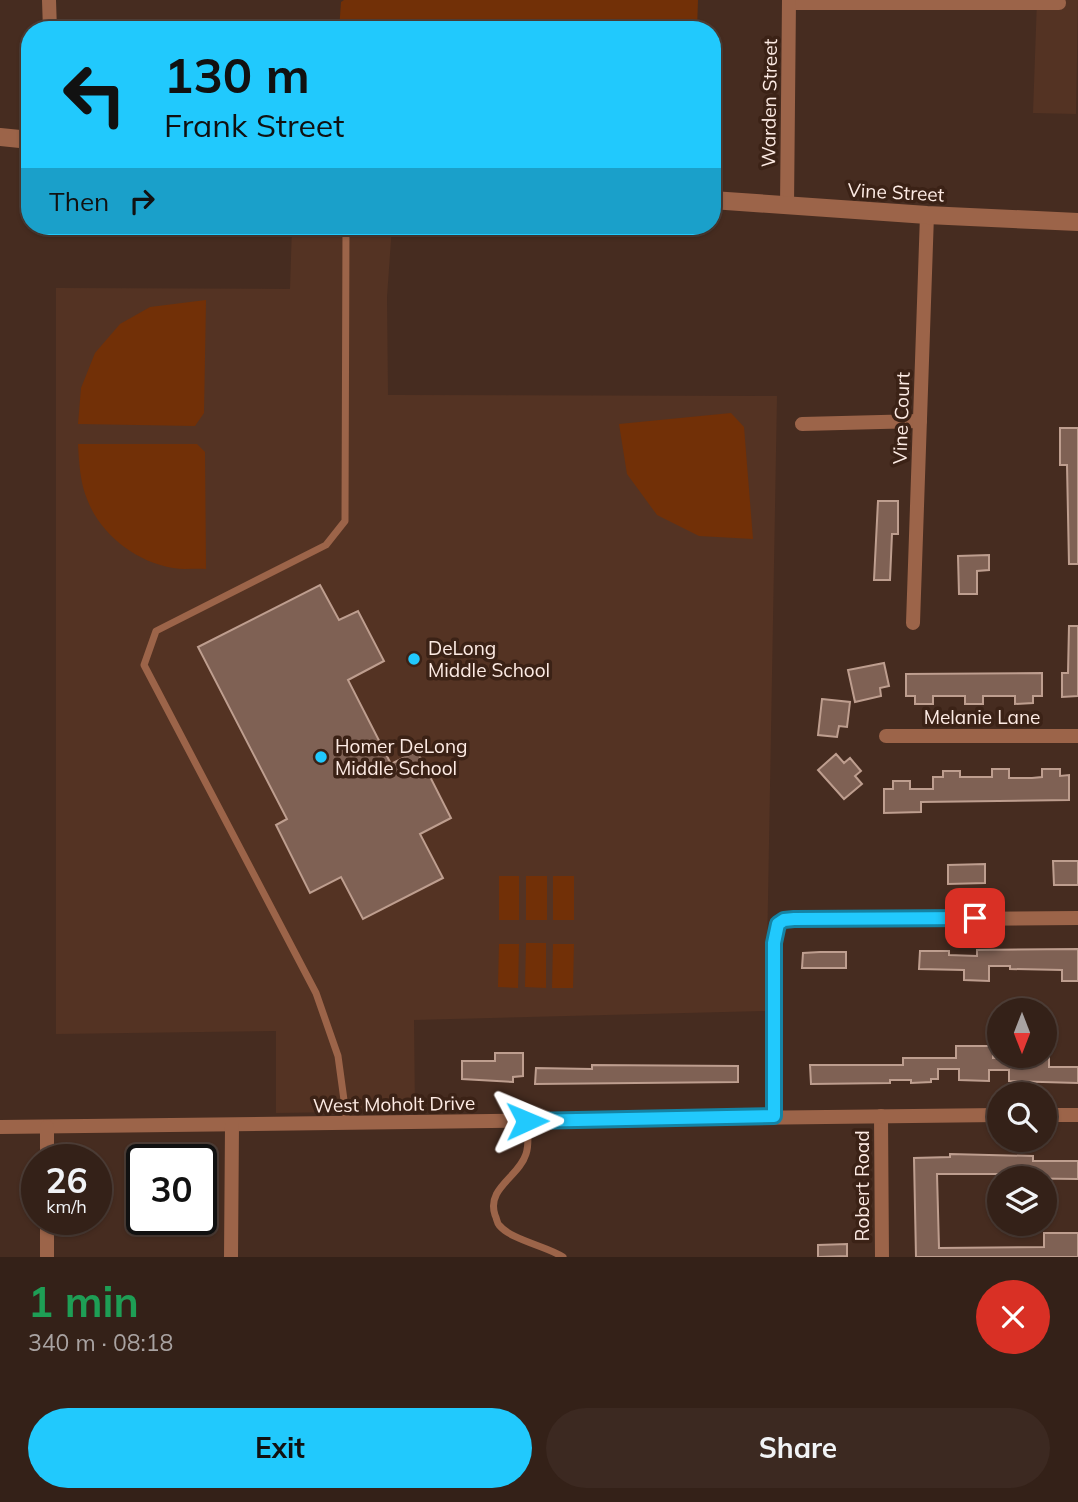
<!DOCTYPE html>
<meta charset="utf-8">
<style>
:root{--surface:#342118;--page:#3c2921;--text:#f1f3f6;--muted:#a9a3a2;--line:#4e3e37;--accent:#21c9fd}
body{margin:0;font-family:Mulish,sans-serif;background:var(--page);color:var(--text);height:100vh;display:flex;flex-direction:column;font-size:26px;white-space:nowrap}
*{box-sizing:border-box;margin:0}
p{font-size:23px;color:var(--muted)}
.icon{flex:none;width:38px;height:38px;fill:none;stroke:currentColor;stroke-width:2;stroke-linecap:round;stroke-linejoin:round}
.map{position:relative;height:1257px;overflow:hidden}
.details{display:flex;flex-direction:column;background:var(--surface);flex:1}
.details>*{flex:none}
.hud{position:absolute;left:21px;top:21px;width:700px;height:214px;border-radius:28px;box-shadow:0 2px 5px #0004,0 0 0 2px var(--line);background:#21c9fd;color:#111;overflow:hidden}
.needle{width:46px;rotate:180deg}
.tools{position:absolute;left:987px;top:998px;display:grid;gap:14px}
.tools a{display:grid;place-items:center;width:70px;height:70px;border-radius:50%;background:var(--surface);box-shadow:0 2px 5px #0004,0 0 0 2px var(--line);font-size:35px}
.speed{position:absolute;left:21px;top:1144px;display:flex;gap:14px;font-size:35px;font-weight:700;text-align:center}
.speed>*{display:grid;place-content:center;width:91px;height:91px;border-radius:50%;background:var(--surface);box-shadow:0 2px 5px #0004,0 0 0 2px var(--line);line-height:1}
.speed small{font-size:18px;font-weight:400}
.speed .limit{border:4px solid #111;border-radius:10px;background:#fff;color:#111}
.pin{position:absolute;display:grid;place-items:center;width:60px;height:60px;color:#fff;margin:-30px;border-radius:14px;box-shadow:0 4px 10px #0006}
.me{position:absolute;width:77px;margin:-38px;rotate:89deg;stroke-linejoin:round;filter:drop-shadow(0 0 5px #0008)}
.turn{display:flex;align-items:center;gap:24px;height:147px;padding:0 28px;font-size:32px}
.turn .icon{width:91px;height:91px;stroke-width:2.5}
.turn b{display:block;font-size:49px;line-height:60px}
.then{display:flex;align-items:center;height:66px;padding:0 28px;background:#0003;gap:14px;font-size:26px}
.round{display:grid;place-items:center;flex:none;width:74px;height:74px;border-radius:37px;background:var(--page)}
.headline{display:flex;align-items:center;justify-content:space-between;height:119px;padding:0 28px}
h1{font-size:42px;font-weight:700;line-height:52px;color:#1e9e55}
.action{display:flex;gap:14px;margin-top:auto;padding:14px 28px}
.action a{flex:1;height:80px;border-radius:42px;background:var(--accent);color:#111;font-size:28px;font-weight:700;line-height:80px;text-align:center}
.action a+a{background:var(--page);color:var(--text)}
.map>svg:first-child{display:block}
</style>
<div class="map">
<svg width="1078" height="1257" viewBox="0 0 1078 1257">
<rect width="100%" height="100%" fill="#462c20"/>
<g fill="#543323">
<polygon points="1037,0 1078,0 1076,114 1033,113"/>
<polygon points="292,226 392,226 387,297 388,395 777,396 766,1011 414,1020 415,1111 276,1113 276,1031 56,1034 56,288 290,289"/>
</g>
<g fill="#723007">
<polygon points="344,0 698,0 697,30 623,30 561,24 561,30 339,30 341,2"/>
<polygon points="206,300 204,413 195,426 78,424 81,388 95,353 120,324 150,307"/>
<polygon points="731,413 744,427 753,539 699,536 657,515 627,474 619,424"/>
<path d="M78 444H197L205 452 206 569C195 568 184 570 173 568 136 562 100 534 87 499 80 482 79 462 78 444Z"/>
<rect x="499" y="876" width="20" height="44"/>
<rect x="526" y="876" width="21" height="44"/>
<rect x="553" y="876" width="21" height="44"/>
<polygon points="526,943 546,943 546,988 525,987"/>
<polygon points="499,944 519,944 518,988 498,987"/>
<polygon points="553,944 574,944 573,988 552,988"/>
</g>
<g fill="#7f6154" stroke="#be9e8f" stroke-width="2">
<polygon points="1060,428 1078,428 1078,564 1069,564 1067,465 1060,465"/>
<polygon points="878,501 898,501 898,534 892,534 890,580 874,580"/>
<polygon points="989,555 989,570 977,571 977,594 959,594 958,556"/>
<polygon points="320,585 339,620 358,611 384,661 348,680 391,764 417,751 451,818 420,834 443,878 363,919 341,877 310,893 276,825 287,819 198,647"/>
<polygon points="1069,626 1078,626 1078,696 1062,697 1062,673 1068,673"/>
<polygon points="884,663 889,686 880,688 881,696 855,702 848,670"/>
<polygon points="1042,673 1042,696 1033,696 1033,703 1015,704 1015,696 983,696 983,704 965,704 965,696 933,696 933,704 915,704 915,696 906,696 906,674"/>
<polygon points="822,699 850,702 847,727 839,726 837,737 818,735"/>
<polygon points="836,754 844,763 850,758 861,771 855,776 862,784 844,799 818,770"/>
<polygon points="992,769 1009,769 1009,778 1032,778 1042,777 1042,769 1060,769 1060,776 1069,775 1069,800 921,802 921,812 884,813 884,789 893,789 893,781 910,781 910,789 933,789 933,777 943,777 943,771 960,771 960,777 992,777"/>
<polygon points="1053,861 1078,861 1078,885 1054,885"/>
<polygon points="985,864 985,883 948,884 948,865"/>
<polygon points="1078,949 1078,981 1062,981 1062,970 1010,969 1010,966 989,966 989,981 964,980 964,970 919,969 920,951 949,951 949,955 977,956 977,950"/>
<polygon points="820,952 846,952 846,968 802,968 803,953"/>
<polygon points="956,1046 993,1046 993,1058 1049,1058 1049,1067 1078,1067 1078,1083 1009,1081 1009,1070 989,1070 989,1081 959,1080 959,1069 938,1069 938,1079 931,1079 931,1082 911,1083 911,1080 890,1080 890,1083 811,1084 810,1065 903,1065 903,1058 956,1058"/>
<polygon points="495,1053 523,1053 523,1076 513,1077 513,1082 462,1079 462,1061 495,1061"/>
<polygon points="592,1065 738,1066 738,1082 535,1084 536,1068 592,1069"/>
<polygon points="950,1154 1033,1156 1033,1161 1078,1161 1078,1179 997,1178 997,1174 937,1174 939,1248 1044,1247 1044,1233 1078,1233 1078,1257 916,1257 914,1158 950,1157"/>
<polygon points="847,1244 847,1256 818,1257 818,1245"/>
</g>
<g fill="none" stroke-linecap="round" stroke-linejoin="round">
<g stroke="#9c6449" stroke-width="7">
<polyline points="346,226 345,521 326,545 156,631 144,665 316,993 338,1056 347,1122"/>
<path d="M527 1121C528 1131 529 1145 526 1154 519 1177 486 1188 495 1215 497 1219 497 1223 499 1225 511 1240 546 1246 563 1257"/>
</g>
<g stroke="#9c6449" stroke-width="14">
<polyline points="49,0 50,30"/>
<polyline points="789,3 1059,3"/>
<polyline points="787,206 789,0"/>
<polyline points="802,424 920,421"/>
<polyline points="913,623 927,215"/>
<polyline points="886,736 1078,736"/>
<polyline points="1045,1115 1078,1115"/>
<polyline points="774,1116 773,943 778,924 784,920 1078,918"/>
<polyline points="881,1116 882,1257"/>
<polyline points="0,1127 999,1115"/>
<polyline points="47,1160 47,1127"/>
<polyline points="47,1257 47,1220"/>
<polyline points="231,1257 232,1126"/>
</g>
<g stroke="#9c6449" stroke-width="18">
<polyline points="0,137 30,140"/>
<polyline points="712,200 927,215 1078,222"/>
</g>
</g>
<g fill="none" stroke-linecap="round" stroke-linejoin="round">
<g stroke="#1583a4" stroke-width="18">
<polyline id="route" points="527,1121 774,1116 774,943 778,924 784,920 794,919 975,918"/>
</g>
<use href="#route" stroke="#21c9fd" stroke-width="12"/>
</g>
<g fill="#21c9fd" stroke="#3b2216" stroke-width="2.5">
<circle cx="414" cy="659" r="7"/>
<circle cx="321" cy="757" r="7"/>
</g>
<g text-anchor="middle" stroke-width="7" stroke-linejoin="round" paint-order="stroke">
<g font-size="19" fill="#fdebe4" stroke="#3b2216">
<text transform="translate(769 103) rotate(-89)" y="7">Warden Street</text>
<text transform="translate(896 192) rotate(3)" y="7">Vine Street</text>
<text transform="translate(901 418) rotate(-88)" y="7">Vine Court</text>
<text x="982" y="724">Melanie Lane</text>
<text transform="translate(394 1104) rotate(-1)" y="7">West Moholt Drive</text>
<text transform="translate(862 1186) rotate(-90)" y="7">Robert Road</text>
</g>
<g font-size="19" fill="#fdebe4" stroke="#3b2216" text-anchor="start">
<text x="428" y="655">DeLong<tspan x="428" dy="22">Middle School</tspan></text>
<text x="335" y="753">Homer DeLong<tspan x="335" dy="22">Middle School</tspan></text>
</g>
</g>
</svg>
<div class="tools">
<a><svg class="needle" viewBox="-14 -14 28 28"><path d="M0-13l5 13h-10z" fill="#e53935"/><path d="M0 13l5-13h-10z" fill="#a9a3a2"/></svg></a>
<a><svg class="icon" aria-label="search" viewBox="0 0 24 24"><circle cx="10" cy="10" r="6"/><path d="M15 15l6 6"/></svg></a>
<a><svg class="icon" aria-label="layers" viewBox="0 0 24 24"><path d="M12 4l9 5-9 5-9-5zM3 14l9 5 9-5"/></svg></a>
</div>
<div class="speed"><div>26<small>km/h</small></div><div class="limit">30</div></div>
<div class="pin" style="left:975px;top:918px;background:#d93025"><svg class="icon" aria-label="arrive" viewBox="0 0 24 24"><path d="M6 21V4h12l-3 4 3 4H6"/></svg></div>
<svg class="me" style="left:527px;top:1121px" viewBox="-20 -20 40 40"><path d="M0-17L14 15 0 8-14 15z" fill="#21c9fd" stroke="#fff" stroke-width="4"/></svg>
<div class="hud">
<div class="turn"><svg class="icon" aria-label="left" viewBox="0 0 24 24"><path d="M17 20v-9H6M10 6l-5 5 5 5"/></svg><div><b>130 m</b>Frank Street</div></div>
<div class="then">Then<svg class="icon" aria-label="right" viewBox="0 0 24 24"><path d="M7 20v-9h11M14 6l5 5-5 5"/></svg></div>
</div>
</div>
<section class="details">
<div class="headline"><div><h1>1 min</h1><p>340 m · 08:18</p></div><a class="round" style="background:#d93025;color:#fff"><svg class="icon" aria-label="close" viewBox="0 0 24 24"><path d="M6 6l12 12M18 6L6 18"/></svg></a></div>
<div class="action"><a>Exit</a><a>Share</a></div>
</section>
